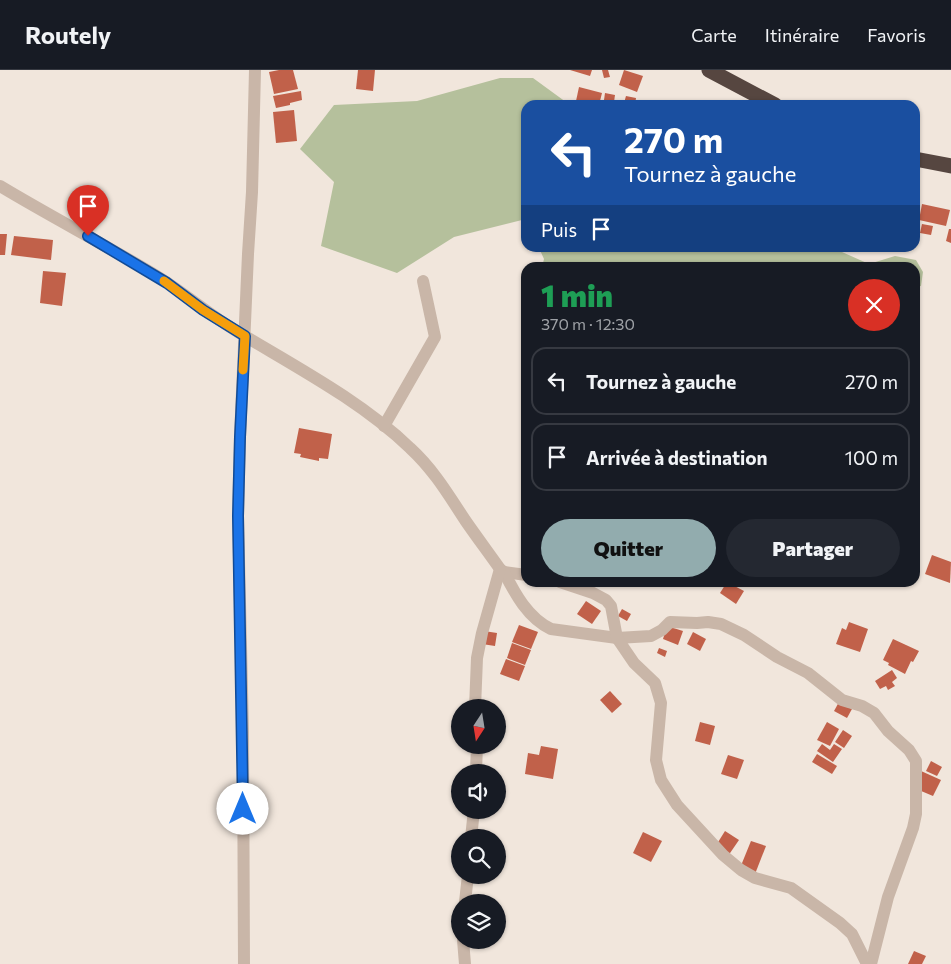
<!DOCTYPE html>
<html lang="fr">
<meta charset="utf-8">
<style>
:root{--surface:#171b24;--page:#242831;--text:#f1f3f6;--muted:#9ea1a6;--line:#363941;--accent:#92acae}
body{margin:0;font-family:Commissioner,sans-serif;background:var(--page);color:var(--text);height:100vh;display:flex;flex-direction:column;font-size:19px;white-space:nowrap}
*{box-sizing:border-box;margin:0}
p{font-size:16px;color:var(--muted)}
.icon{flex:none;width:28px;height:28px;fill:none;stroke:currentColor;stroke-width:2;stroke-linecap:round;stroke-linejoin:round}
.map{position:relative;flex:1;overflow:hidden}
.side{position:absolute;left:521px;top:192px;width:399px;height:325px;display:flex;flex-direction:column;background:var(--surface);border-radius:15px;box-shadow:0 1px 4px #0004}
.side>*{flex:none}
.guide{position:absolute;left:521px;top:30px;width:399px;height:152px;border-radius:15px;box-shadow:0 1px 4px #0004;background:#1a4fa0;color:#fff;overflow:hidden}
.needle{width:32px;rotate:192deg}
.buttons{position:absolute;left:451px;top:629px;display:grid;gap:10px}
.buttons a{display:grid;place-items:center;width:55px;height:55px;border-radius:50%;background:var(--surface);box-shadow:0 1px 4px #0004;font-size:25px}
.pin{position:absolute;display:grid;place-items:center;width:42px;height:42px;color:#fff;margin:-51px -21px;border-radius:50% 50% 50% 0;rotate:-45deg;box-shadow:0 0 5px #0007}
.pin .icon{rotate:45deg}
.me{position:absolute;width:55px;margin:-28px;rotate:0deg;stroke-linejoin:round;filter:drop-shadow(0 0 4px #0008)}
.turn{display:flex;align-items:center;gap:18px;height:105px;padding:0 20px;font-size:22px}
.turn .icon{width:65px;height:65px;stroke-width:2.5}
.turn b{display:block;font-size:35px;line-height:42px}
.then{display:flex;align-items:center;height:48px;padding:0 20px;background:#0003;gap:10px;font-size:19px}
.round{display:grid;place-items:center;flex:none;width:52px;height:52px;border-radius:26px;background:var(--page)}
.head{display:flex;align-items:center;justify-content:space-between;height:85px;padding:0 20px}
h1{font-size:30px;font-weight:800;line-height:38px;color:#1e9e55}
.primary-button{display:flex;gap:10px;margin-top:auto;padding:10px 20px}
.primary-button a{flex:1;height:58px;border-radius:30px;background:var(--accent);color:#111;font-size:20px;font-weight:800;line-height:58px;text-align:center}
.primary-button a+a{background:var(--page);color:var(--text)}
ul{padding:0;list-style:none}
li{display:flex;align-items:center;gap:15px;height:68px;margin:0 10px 8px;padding:0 10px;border:2px solid var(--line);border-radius:15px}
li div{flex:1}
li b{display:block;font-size:19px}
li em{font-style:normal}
header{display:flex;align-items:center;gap:30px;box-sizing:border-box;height:70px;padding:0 25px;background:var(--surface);border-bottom:1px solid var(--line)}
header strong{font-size:24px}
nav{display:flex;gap:28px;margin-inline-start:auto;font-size:18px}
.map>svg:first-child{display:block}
</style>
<header>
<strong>Routely</strong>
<nav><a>Carte</a><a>Itinéraire</a><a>Favoris</a></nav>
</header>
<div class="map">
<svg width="951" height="894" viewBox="0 0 951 894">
<rect width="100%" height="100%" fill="#f1e6dc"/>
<g fill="#b5c09c">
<polygon points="500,8 533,8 570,35 526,35 526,149 454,167 397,203 321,176 334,112 300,79 334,35 417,31"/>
<polygon points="539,178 833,178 869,194 895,186 916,190 923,202 921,216 915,217 915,198 542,197 544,189"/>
</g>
<g fill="#c1614a">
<polygon points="279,0 293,0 298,19 274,24 269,2"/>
<polygon points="358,0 375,0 373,21 356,19"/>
<polygon points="570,0 592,0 590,6"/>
<polygon points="602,0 608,0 610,7 604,8"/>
<polygon points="624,0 643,6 637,22 619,15"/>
<polygon points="579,17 602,23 599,35 576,31"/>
<polygon points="301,21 302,30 290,33 290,35 276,38 273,26"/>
<polygon points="605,23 615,25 614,32 604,30"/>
<polygon points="626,26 636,28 635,35 624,33"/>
<polygon points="294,40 297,71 276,73 273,42"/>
<polygon points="922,134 950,140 946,156 919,150"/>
<polygon points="922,154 933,156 931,165 920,163"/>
<polygon points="949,159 951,159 951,173 946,171"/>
<polygon points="0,164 7,164 5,185 0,185"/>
<polygon points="14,166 53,170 51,190 11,185"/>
<polygon points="43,201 66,203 62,236 40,233"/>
<polygon points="299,358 332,364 328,389 319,388 319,391 300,387 301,384 294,383"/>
<polygon points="932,485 951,492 950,513 925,504"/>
<polygon points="727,512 744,521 736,534 720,523"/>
<polygon points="586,531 601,541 592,554 577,544"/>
<polygon points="622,539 631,544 627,551 618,546"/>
<polygon points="849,552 868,559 860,582 836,574 842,558 846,560"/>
<polygon points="519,555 538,562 531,579 512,572"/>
<polygon points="667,556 683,561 678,575 663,569"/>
<polygon points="484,561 497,563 495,576 482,574"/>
<polygon points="693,562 706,569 700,581 687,574"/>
<polygon points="893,569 919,581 913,592 911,591 905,604 888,595 889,593 883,590"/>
<polygon points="512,573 531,580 525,595 507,588"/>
<polygon points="659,578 667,581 665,587 657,583"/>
<polygon points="506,589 525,596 519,611 500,604"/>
<polygon points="892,600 897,608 892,612 895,616 888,620 886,616 880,619 875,611"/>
<polygon points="610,621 622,634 612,643 600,630"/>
<polygon points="839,632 852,639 847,648 834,641"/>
<polygon points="700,652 715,656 710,675 695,671"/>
<polygon points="827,652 839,659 830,676 817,670"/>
<polygon points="843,660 852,666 844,678 835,672"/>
<polygon points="822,674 830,680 834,674 842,679 833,692 817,681"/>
<polygon points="541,676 558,679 553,709 525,704 528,683 539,685"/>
<polygon points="817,684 837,696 832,704 812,692"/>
<polygon points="728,685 744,690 737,709 721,704"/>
<polygon points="931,691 942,697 937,706 926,701"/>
<polygon points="921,701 941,710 933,726 914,718"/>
<polygon points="725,761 739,770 728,786 715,777"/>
<polygon points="643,762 662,771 651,792 633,783"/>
<polygon points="751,771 766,776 755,804 740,798"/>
<polygon points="914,881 926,886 922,894 908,894"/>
</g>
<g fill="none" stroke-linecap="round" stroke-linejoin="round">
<g stroke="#c9b6a8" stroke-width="12">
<path d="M0 116C53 148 108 176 160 208 187 225 211 246 238 262 296 297 361 331 410 378 433 399 448 424 465 450 476 466 488 482 500 499L504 502 526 505"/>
<polyline points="384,356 435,267 423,211"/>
<path d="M504 502C515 524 528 548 551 559L617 568 651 566 662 560 670 552 697 553 708 552 721 554 744 565 777 587 808 603 842 630 862 636 874 643 888 661 909 680 916 691V744L913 758 888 827 871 894"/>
<polyline points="560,512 593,523 606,530 611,536 617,568 634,593 655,613 661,633 656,690 661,710 677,735 723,785 741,800 755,808 791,818 840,853 852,864 867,894"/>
<polyline points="475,638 477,588 482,563 500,499"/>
<polyline points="476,702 477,675"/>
<polyline points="471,768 474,740"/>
<polyline points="465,832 468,805"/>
<polyline points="463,870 465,894"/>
<polyline points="244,894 243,662 238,446 240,367 248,184 252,122 255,0"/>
</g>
<g stroke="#564640" stroke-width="15">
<polyline points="709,0 775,35"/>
<polyline points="915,89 951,96"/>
</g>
</g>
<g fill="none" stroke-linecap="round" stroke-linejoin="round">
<g stroke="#114b97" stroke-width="12">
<polyline id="route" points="88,166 167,213 203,240 245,266 240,367 238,446 243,739"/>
</g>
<use href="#route" stroke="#1a73e8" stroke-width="9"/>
<polyline stroke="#f59e0b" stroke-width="9" points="164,211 203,240 245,266 243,300"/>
</g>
</svg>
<div class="buttons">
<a><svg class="needle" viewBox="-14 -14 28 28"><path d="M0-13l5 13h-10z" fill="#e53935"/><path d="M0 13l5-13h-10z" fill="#9ea1a6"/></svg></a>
<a><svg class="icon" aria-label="sound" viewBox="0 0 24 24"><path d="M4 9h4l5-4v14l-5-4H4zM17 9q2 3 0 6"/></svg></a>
<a><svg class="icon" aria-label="search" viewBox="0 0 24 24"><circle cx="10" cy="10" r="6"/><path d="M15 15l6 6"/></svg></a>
<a><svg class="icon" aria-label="layers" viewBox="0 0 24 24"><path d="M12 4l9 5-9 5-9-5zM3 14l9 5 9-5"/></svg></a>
</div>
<div class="pin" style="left:88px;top:166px;background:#d93025"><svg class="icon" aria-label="arrive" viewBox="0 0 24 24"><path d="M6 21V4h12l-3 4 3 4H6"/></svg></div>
<svg class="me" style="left:243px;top:739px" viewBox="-20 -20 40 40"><circle r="19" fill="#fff"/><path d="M0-13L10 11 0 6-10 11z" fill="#1a73e8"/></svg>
<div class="guide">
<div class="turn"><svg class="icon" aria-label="left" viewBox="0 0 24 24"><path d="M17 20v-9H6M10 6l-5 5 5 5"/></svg><div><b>270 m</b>Tournez à gauche</div></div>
<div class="then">Puis<svg class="icon" aria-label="arrive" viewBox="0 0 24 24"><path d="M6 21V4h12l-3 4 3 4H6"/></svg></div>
</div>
<section class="side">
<div class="head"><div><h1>1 min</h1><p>370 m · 12:30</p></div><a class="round" style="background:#d93025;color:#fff"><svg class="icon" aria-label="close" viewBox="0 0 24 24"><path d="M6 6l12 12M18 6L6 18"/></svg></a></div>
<ul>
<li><svg class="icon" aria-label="left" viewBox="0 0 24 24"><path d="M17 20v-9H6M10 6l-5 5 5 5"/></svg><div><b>Tournez à gauche</b></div><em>270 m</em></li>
<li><svg class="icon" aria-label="arrive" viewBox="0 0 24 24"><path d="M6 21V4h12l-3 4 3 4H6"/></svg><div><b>Arrivée à destination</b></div><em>100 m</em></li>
</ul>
<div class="primary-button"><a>Quitter</a><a>Partager</a></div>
</section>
</div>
